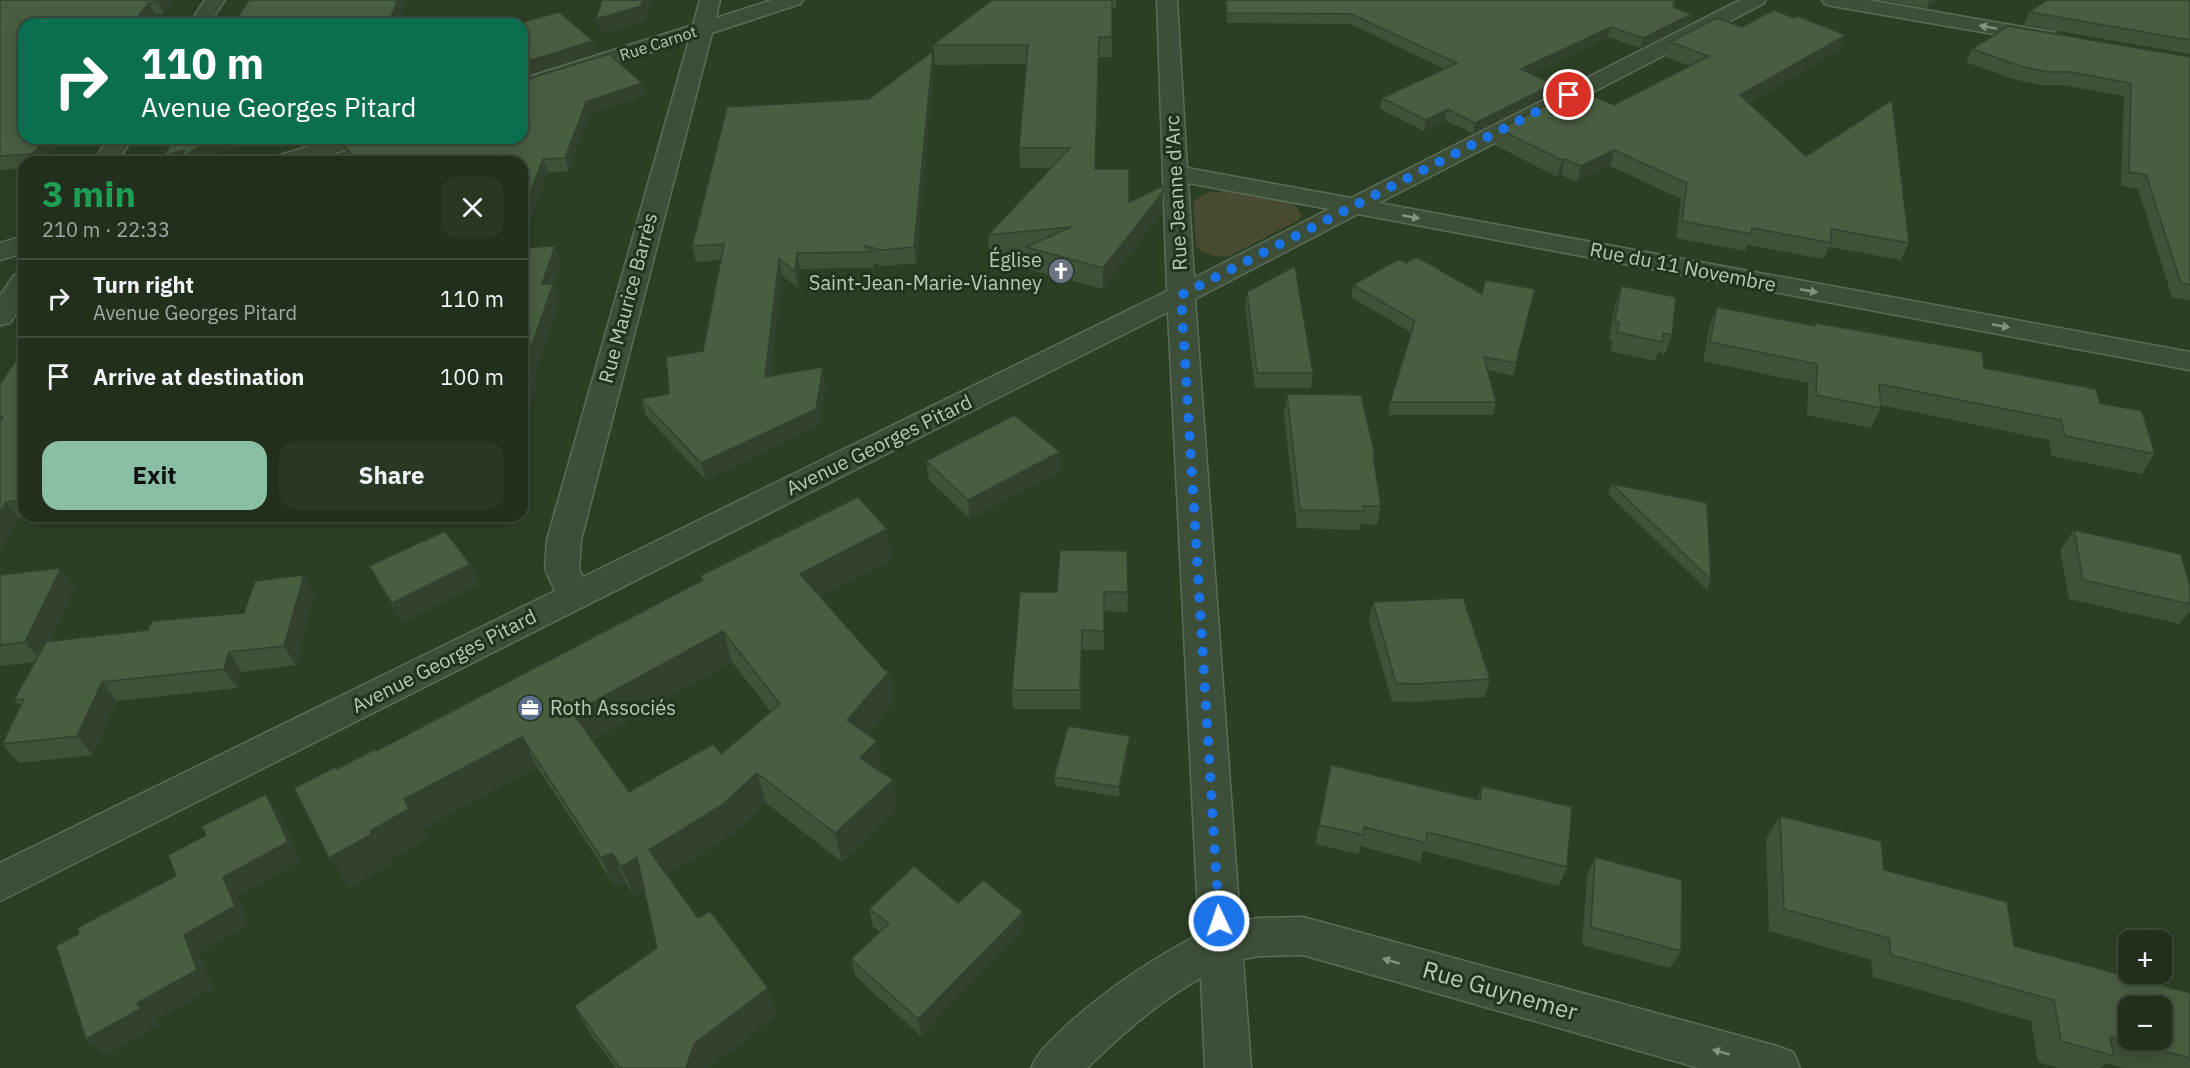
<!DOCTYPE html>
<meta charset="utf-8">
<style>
:root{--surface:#212f1c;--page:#293725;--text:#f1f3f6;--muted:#a2a9a3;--line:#3e4a3b;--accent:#8abfa5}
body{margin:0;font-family:"IBM Plex Sans",sans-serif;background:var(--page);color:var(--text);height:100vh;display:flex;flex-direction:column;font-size:22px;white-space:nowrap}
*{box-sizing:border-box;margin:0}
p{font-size:20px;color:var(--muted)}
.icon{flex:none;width:33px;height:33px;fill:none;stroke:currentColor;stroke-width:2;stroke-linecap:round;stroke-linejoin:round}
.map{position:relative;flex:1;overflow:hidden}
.sheet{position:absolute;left:18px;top:156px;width:510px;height:366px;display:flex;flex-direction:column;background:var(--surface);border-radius:18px;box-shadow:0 3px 15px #0003,0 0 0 2px var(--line)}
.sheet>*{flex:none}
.banner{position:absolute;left:18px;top:18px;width:510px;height:126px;border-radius:18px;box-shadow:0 3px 15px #0003,0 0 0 2px var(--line);background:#0b6e4f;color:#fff;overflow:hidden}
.fabs{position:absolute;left:2118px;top:930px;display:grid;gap:12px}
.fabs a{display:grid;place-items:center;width:54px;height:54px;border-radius:12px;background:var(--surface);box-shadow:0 3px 15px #0003,0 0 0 2px var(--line);font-size:30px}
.pin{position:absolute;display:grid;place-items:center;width:51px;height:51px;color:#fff;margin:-26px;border:3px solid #fff;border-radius:50%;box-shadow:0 2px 6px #0007}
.me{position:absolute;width:66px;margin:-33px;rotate:357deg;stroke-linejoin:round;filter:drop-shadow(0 0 4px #0008)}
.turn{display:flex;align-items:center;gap:21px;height:126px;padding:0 24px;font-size:27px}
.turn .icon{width:78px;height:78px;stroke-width:2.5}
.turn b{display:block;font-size:42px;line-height:51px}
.round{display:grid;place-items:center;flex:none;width:63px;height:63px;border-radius:18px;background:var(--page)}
.headline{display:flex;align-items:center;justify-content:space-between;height:102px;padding:0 24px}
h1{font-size:36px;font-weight:700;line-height:45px;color:#1e9e55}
.action{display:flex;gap:12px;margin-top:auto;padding:12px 24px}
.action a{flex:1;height:69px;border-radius:18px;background:var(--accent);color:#111;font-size:24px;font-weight:700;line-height:69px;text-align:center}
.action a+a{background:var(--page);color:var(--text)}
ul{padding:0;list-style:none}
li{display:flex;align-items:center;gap:18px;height:78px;padding:0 24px;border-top:2px solid var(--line)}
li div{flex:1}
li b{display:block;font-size:22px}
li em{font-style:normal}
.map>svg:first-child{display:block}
</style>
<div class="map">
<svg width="2190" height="1068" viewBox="0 0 2190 1068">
<rect width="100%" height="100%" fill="#2c3f25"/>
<path fill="#494a32" d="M1224 191 1285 202 1296 206 1301 216 1297 221 1230 256C1216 258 1206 255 1196 246L1193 202 1206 193Z"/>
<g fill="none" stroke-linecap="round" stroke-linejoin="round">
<g stroke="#5c6c57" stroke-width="3">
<g id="street">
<polygon points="205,0 225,0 209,24 189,24"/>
<path d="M700 0H720L716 18 772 0H803L800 4 712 33 581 540 579 569 583 577 1167 291 1157 0H1177L1187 168 1351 198 1740 0H1766L1763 4 1379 203 2190 352V370L1358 214 1195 299 1240 921 1259 918 1303 917 1777 1046 1793 1052 1800 1068H1699L1303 955 1259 956 1243 959 1251 1068H1205L1201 978C1158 1002 1122 1034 1087 1068H1031C1039 1050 1052 1040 1066 1026 1109 987 1148 962 1199 934L1168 312 0 901V863L555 591 545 569 547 540 689 40 522 93V79L693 25ZM1188 183 1329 209 1194 278Z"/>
<polygon points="1822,0 1868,0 2046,31 2054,32 2057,37 2054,42 2046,43 1832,6 1825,4"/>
<polygon points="109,138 133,138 117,162 93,162"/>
<polygon points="335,138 371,138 367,143 308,162 271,162 274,157"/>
<polygon points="24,236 24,253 0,260 0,243"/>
<polygon points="24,273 24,302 10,323 0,325 0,296 14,275"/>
</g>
</g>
<use href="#street" fill="#3e4f39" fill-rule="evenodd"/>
</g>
<g fill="#3f5138" fill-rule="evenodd">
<polygon points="0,0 174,0 164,14 24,24 45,162 24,162 24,168 0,170"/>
<polygon points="992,0 1116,0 1116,8 1112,8 1112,57 1099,57 1096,169 1129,202 1162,213 1103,289 1027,269 1027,253 989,256 988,235 1051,168 1020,168 1019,148 1026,64 935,65 933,45"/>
<polygon points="1225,0 1676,0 1674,7 1688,24 1640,48 1608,37 1531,74 1550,94 1473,134 1445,120 1424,131 1380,109 1382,98 1445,69 1350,24 1227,23"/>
<polygon points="1880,0 1940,0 1926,8"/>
<polygon points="2190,0 2190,54 2023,25 2029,12"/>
<polygon points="1742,27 1840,50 1749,103 1806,156 1909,243 1901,260 1829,247 1824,259 1747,245 1745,251 1676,238 1681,199 1610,166 1577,182 1561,175 1557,177 1495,145 1499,129 1614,105 1690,66 1665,57 1670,42"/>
<polygon points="1972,49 2190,57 2190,301 2172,297 2138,189 2121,186 2124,96 2063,85 2040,85 2013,79 1966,62"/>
<polygon points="934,65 916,263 883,266 873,263 874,268 800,269 798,288 782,275 770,376 826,384 819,425 706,480 646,416 641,399 669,394 703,351 721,260 696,262 692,246"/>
<polygon points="522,81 645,96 589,114 569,171 548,172 525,232 522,232 522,162 353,162 345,152 339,140"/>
<polygon points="1406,263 1482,294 1535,289 1513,376 1488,370 1496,402 1493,415 1388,415 1390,402 1412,333 1351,297 1353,285"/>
<polygon points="1621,286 1672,335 1665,354 1658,352 1655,361 1610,351 1613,342 1609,340 1615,305"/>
<polygon points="1247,292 1313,373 1311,388 1255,388 1245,307"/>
<polygon points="1717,307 1814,326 1815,323 1984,368 2100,403 2155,454 2141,474 2052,456 2049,440 1881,405 1881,408 1871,428 1807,415 1808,383 1703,361 1710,326"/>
<polygon points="24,348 24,516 42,516 19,518 0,552 0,384"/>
<polygon points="1287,394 1375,455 1374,462 1381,506 1377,525 1361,524 1360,530 1297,528 1284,413"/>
<polygon points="1060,452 1061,471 970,519 929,480 926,461"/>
<polygon points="1612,484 1711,580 1707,590 1608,494"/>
<polygon points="2074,530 2190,586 2190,611 2179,624 2069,599 2060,550"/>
<path d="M892 560 820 597 895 701 867 734 883 771 881 772 893 780 898 810 842 862 766 803 732 834 667 875 698 918 768 988 777 1015 709 1068H616L589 1032 574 1006 657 948 644 889 634 896 625 881 615 886 537 767 422 829 427 839 389 860 392 864 350 887 329 858 337 769 376 751 701 581 700 576ZM732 662 771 712 721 754 629 792 592 740Z"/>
<polygon points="470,564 479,584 403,622 379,585 369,566"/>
<polygon points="0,575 75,588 50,641 148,630 244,613 315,594 296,665 242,672 237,688 117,701 93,755 19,763 2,744 20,706 14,700 35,662 0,666"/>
<polygon points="1020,592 1128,592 1127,612 1104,611 1104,650 1082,650 1081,709 1013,709 1012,690"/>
<polygon points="1373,602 1490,679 1485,697 1411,702 1392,701 1369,621"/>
<polygon points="1130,736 1129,746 1119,797 1055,786 1054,777"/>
<polygon points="1331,765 1477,799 1482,786 1567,867 1559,886 1423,851 1420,862 1360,846 1359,854 1315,844"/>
<polygon points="1780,816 1884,870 2014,946 2190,993 2190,1068 2124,1068 2106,1063 2100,1068 2059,1068 2038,1062 2031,1021 1873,977 1871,960 1769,931 1766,839"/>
<polygon points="1595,857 1681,951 1670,968 1582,945 1587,876"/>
<polygon points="958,903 1024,930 921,1036 856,977 851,959 880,932 873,927 869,909"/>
</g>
<g fill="#33422e">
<polygon points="159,0 174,0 164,14 158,2"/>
<polygon points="398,0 407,0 397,24 388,24"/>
<polygon points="643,0 652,0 645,21 600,34 596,19"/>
<polygon points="1930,0 1940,0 1926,8"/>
<polygon points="149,3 155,15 147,24 132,24"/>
<polygon points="1692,14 1688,24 1640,48 1643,38"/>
<polygon points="1611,27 1608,37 1518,80 1521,69"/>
<polygon points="1846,35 1840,50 1735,111 1740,95"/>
<polygon points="1099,37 1099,57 1095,190 1095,169"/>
<polygon points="593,41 597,53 522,77 522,63"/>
<polygon points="933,51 934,65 916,263 914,247"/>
<polygon points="642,83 645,96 589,114 569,171 565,158 586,102"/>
<polygon points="1553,84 1550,94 1473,134 1475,123"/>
<polygon points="1448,109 1445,120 1424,131 1426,120"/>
<polygon points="45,138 62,138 45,162 38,162 33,154"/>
<polygon points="221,138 268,138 211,156 201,162 166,162 163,156"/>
<polygon points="1614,150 1610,166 1577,182 1581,166"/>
<polygon points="543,159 548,172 525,232 522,224 522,214"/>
<polygon points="1565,159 1561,175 1557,177 1562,160"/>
<polygon points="1163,192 1162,213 1103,289 1103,268"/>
<polygon points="555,246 561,265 554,286 560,303 534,379 537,387 522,424 522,387 524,368 542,284"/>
<polygon points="797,253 800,269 798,288 795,271"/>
<polygon points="779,259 782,275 768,394 765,377"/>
<polygon points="823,367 826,384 819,425 706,480 701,463"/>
<polygon points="1060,452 1061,471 970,519 968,500"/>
<polygon points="6,502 19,518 0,552 0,513"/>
<polygon points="887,529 892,560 807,604 800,574"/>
<polygon points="470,564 479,584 403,622 392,603"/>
<polygon points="61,568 75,588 41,661 25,642"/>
<polygon points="304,575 315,594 296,665 284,646"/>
<polygon points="1082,630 1082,650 1081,709 1080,690"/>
<polygon points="723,631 732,662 586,743 573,713"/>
<polygon points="229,652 242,672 237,688 224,669"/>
<polygon points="890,671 895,701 854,750 847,720"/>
<polygon points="102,682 117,701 93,755 77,736"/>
<polygon points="1130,736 1129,746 1119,797 1119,787"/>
<polygon points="522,737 537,767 422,829 427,839 389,860 392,864 350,887 329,858 370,831 404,799"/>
<polygon points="877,741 883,771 866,787 860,758"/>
<polygon points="757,773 766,803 732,834 661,879 649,850"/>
<polygon points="893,780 898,810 842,862 835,833"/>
<polygon points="266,794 280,813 301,861 238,896 250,924 200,953 214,988 155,1021 158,1026 105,1056 86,1039 137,1003 223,877"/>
<polygon points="612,853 625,881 615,886 601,858"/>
<polygon points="637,857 649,886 634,896 621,867"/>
<polygon points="1023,912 1024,930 921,1036 918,1019"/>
<polygon points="768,988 777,1015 709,1068 686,1068 694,1044"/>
</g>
<g fill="#495e41" stroke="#33422e" stroke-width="1.5" fill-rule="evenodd">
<polygon points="0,0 159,0 158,2 149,3 132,24 24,24 24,138 45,138 33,154 0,156"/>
<polygon points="249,0 398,0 388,24 233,24"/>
<polygon points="602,0 643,0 641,6 596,19"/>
<polygon points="992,0 1112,0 1112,37 1099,37 1095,169 1129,169 1129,202 1163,186 1163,192 1103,268 1026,247 1071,227 988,235 1070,148 1019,148 1028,45 933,45"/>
<polygon points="1226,0 1675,0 1673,7 1692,14 1643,38 1611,27 1521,69 1553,84 1475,123 1448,109 1426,120 1382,98 1457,63 1351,14 1227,13"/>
<polygon points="2047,0 2190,0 2190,40 2029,12"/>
<polygon points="1774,10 1794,18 1797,16 1846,35 1740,95 1806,156 1892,100 1909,243 1831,229 1831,243 1752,228 1751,234 1682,221 1687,183 1614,150 1581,166 1565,159 1562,160 1499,129 1578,89 1614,105 1709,56 1670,42 1717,18 1742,27"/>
<polygon points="559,12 593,41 522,63 522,24 517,24"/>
<polygon points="2008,26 2190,57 2190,285 2181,283 2146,175 2129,172 2131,83 2070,72 2047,72 2020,66 1972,49"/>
<polygon points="933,51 914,247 881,250 863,245 872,252 797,253 795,271 779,259 765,377 823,367 816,409 701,463 641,399 669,394 666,357 703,351 724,244 692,246 727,107 869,99"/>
<polygon points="609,54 642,83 586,102 565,158 543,159 522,214 522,162 358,162 339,140 344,138 522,138 522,81"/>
<polygon points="176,138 221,138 204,143 183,157 184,150 163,156"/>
<polygon points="555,246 542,284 553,284 524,368 530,368 522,387 522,248"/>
<polygon points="1417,257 1482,294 1485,280 1535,289 1516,363 1484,357 1496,402 1390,402 1415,321 1353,285 1399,259 1406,263"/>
<polygon points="1295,266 1313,373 1257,373 1247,292"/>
<polygon points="1621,286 1676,297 1672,335 1663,333 1662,342 1617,332 1619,323 1615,321"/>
<polygon points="1717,307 1815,326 1815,323 1982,352 1984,368 2096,389 2100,403 2142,411 2155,454 2065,436 2061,420 1879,384 1881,408 1816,395 1817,364 1710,342"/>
<polygon points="24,348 24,500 6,502 0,513 0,422 3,417 0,417 0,384"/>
<polygon points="1287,394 1361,395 1375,455 1373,455 1381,506 1363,506 1364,511 1300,510"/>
<polygon points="1014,415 1060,452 968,500 926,461"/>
<polygon points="1612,484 1707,503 1711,580 1668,538"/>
<path d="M858 497 887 529 800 574 885 670 890 671 847 720 877 741 860 758 893 780 835 833 757 773 722 805 649 850 698 918 710 911 768 988 694 1044 686 1068H620L574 1006 657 948 637 857 621 867 612 853 601 858 522 737 404 799 409 809 370 831 372 834 329 858 294 788 335 767 337 769 375 749 376 751 703 580 700 576ZM723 631 780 704 721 754 713 744 629 792 573 713Z"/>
<polygon points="2074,530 2181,554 2190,586 2190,604 2083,580"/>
<polygon points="445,531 470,564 392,603 369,566"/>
<polygon points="1060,550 1127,551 1128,592 1104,592 1104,631 1082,630 1080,690 1012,690 1020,592 1057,592"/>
<polygon points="61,568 25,642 0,645 0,575"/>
<polygon points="304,575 284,646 229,652 224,669 102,682 77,736 2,744 24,699 14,700 46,642 148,630 152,621 244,613 255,581"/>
<polygon points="1463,598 1490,679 1415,684 1396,683 1373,602"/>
<polygon points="1068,726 1130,736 1119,787 1054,777"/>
<polygon points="1331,765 1480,800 1482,786 1572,807 1567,867 1427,832 1426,843 1364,827 1363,835 1319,825"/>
<polygon points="266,794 288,842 223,877 235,906 184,935 197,970 137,1003 140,1009 86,1039 56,946 79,934 77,928 176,876 168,855 206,835 202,826"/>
<path d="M1780 816 1881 841 1884 870 2007 902 2014 946 2190 993V1058L2110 1037 2114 1056 2061 1041 2054 1000 1891 955 1889 938 1784 909ZM2128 1006H2162V1040H2128Z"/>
<polygon points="1595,857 1682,880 1681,951 1591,927"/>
<polygon points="914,866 958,903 983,880 1023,912 918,1019 851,959 889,923 869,909"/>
</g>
<defs><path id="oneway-solid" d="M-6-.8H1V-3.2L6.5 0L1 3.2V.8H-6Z" transform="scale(1.5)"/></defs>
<g fill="#82927d">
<use href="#oneway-solid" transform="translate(1988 27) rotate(-170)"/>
<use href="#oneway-solid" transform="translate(1411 217) rotate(11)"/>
<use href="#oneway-solid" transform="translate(1809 291) rotate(11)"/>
<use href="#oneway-solid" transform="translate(2001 326) rotate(11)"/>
<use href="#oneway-solid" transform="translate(1391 961) rotate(-164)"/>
<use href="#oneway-solid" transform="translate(1721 1052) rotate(-164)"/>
</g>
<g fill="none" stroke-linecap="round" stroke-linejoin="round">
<polyline stroke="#1a73e8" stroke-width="10" stroke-dasharray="0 18" points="1219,921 1181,295 1569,95"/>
</g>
<defs>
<g id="church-disc" transform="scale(1.35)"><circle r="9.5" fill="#6b7280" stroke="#23341e"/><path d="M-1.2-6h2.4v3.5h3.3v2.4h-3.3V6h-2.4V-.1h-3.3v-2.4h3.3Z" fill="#fff"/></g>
<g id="office-disc" transform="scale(1.35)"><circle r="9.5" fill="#5c6f8a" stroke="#23341e"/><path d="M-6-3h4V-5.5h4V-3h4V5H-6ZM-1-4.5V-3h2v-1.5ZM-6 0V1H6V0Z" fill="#fff"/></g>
</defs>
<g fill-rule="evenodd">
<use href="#church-disc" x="1061" y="271"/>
<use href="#office-disc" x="530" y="708"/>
</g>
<g text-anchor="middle" stroke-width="6" stroke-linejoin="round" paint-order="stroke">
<g font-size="16" fill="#b9c9b5" stroke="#23341e">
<text transform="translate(658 43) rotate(-18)" y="6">Rue Carnot</text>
</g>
<g font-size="20" fill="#b9c9b5" stroke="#23341e">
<text transform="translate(1176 193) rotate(-93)" y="7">Rue Jeanne d'Arc</text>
<text transform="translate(1683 267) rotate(11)" y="7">Rue du 11 Novembre</text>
<text transform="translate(628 298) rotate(-75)" y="7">Rue Maurice Barrès</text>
<text transform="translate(879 445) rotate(-26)" y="7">Avenue Georges Pitard</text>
<text transform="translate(444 661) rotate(-27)" y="7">Avenue Georges Pitard</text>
</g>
<g font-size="20" fill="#b9c9b5" stroke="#23341e" text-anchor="end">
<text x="1042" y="267">Église<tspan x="1042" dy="23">Saint-Jean-Marie-Vianney</tspan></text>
<text x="550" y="715" text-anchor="start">Roth Associés</text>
</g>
<g font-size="24" fill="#b9c9b5" stroke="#23341e">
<text transform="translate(1500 991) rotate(16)" y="8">Rue Guynemer</text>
</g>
</g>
</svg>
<div class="fabs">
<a>+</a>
<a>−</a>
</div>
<div class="pin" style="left:1569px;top:95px;background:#d93025"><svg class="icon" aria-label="arrive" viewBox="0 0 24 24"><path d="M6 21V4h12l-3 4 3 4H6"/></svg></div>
<svg class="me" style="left:1219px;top:921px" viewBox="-20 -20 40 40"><circle r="17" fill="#1a73e8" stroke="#fff" stroke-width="3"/><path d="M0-11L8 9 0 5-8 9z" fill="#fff"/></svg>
<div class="banner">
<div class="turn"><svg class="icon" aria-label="right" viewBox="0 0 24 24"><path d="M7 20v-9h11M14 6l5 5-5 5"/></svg><div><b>110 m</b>Avenue Georges Pitard</div></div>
</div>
<section class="sheet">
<div class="headline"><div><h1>3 min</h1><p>210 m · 22:33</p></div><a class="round"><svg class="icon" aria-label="close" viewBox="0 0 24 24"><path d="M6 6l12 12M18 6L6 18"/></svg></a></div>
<ul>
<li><svg class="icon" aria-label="right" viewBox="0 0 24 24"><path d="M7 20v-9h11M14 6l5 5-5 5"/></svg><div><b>Turn right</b><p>Avenue Georges Pitard</p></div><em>110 m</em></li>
<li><svg class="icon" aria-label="arrive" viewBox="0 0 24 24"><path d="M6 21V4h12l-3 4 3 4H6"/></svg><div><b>Arrive at destination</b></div><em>100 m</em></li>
</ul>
<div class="action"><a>Exit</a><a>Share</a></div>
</section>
</div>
